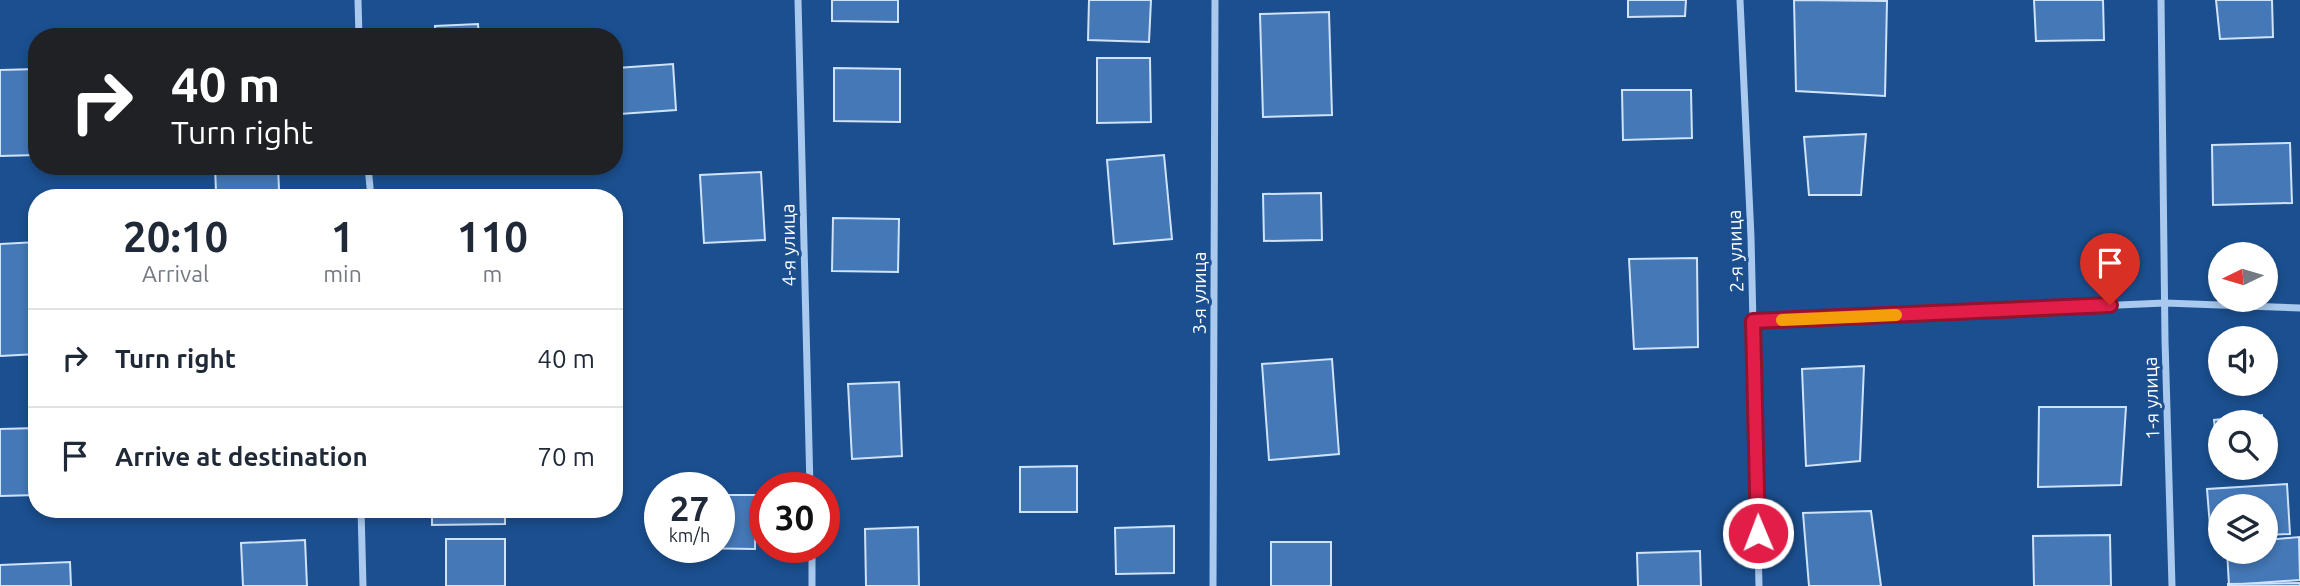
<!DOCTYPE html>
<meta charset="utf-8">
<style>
:root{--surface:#fff;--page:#f2f2f3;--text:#1f2937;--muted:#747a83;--line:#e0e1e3}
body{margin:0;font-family:Ubuntu,sans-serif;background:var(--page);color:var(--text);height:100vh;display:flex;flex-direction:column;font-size:26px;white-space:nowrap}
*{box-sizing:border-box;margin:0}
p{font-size:23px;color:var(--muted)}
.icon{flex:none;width:38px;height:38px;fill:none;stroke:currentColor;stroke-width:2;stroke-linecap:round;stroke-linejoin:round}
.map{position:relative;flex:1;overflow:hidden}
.panel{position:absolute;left:28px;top:189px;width:595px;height:329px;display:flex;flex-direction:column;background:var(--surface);border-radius:28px;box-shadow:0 4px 10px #0003}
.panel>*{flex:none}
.banner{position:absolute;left:28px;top:28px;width:595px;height:147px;border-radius:28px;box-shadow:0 4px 10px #0003;background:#202124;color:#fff;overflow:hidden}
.needle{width:46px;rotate:265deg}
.tools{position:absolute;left:2208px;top:242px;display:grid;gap:14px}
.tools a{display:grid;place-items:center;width:70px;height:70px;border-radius:50%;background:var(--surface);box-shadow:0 4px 10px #0003;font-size:35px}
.speed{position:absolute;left:644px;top:472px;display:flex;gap:14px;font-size:35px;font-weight:700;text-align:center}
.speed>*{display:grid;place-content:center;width:91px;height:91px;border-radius:50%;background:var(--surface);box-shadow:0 4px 10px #0003;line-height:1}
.speed small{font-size:18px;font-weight:400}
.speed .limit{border:10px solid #d22;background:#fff;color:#111}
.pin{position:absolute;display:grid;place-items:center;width:60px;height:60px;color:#fff;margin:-72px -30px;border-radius:50% 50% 50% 0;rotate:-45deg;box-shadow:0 0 7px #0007}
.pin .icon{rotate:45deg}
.me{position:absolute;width:77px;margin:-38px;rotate:359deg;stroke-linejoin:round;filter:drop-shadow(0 0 5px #0008)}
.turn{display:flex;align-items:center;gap:24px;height:147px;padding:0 28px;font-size:32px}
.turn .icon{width:91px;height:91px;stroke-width:2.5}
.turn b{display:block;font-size:49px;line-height:60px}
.eta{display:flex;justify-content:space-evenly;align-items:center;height:119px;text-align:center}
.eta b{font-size:42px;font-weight:600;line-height:49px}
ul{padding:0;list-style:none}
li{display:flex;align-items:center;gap:21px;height:98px;padding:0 28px;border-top:2px solid var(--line)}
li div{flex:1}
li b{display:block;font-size:26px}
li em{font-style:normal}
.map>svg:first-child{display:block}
</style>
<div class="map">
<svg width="2300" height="586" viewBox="0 0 2300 586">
<rect width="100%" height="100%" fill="#1b4f8f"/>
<g fill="#4478b7" stroke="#cfe3fa" stroke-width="2">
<polygon points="832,0 898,0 898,22 832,21"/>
<polygon points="1089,0 1151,0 1149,42 1088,40"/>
<polygon points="1628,0 1686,0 1685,16 1628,17"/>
<polygon points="1794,0 1887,1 1885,96 1796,91"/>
<polygon points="2034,0 2103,0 2104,40 2036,41"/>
<polygon points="2216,0 2272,0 2273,37 2220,39"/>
<polygon points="1329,12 1332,115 1263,117 1260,14"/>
<polygon points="478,24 479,37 436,37 435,26"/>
<polygon points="1097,58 1150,58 1151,122 1097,123"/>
<polygon points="673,64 676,110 620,114 617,68"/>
<polygon points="834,68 900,69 900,122 834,121"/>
<polygon points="37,69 37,155 0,156 0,70"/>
<polygon points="1622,90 1691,90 1692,138 1623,140"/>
<polygon points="1866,134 1861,195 1809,195 1804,137"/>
<polygon points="2290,143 2292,203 2213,205 2212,145"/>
<polygon points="1164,155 1172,239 1114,244 1107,160"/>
<polygon points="215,166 278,166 279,190 216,192"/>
<polygon points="761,172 765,240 704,243 700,175"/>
<polygon points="1321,193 1322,240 1264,241 1263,194"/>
<polygon points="833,218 899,219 898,272 832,271"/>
<polygon points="37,242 37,354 0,356 0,244"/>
<polygon points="1697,258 1698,347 1634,349 1629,259"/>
<polygon points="1332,359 1339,454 1269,460 1262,364"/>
<polygon points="1864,366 1860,461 1806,466 1802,369"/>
<polygon points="899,382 902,456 852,459 848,384"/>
<polygon points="2039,407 2126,407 2121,485 2038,487"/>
<polygon points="2262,415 2262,422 2221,422 2221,467 2232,467 2219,469 2214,420"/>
<polygon points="37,428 37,495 0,496 0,429"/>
<polygon points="1077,466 1077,512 1020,512 1020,467"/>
<polygon points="2287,484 2290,534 2266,535 2266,506 2221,506 2221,538 2211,539 2207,489"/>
<polygon points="719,495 756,495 755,549 689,548 719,548"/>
<polygon points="432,509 505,509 505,524 432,525"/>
<polygon points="1871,511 1881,586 1809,586 1803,513"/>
<polygon points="1174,526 1174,573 1116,574 1115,528"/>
<polygon points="918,527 919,586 866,586 865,529"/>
<polygon points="2110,535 2111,586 2034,586 2033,536"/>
<polygon points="2299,537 2300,580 2229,585 2227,551 2266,551 2266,540"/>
<rect x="446" y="539" width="59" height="47"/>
<polygon points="305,540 307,586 243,586 241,543"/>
<rect x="1271" y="542" width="60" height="44"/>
<polygon points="1700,551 1701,586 1638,586 1637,553"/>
<polygon points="70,562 71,586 0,586 0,565"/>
<polygon points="2300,583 2300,586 2228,586 2228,584"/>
</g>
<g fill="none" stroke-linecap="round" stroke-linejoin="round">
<g stroke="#a9c9ee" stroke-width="7">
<polyline points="358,0 359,37"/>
<polyline points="798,0 810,488"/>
<polyline points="1740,0 1751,237 1759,586"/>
<polyline points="2161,0 2165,340 2172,586"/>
<polyline points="368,166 371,198"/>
<polyline points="1753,321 2165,303 2300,308"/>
<polyline points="361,509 363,586"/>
<polyline points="812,548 812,586"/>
<polyline points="1213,586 1215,0"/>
</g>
</g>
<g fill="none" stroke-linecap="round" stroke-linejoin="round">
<g stroke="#92132f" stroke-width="18">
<polyline id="route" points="1758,533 1753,321 2110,305"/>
</g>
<use href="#route" stroke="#e11d48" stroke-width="12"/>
<polyline stroke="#f59e0b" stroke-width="12" points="1782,320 1896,315"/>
</g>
<g text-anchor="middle" stroke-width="6" stroke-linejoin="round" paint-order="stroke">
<g font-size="19" fill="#fff" stroke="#1b4f8f">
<text transform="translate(788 245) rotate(-91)" y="7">4-я улица</text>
<text transform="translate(1735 251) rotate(-92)" y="7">2-я улица</text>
<text transform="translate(1199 293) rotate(-90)" y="7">3-я улица</text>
<text transform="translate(2151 398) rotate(-92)" y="7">1-я улица</text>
</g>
</g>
</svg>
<div class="tools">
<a><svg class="needle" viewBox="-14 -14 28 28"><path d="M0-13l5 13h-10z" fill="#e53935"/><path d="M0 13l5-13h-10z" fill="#747a83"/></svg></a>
<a><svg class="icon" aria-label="sound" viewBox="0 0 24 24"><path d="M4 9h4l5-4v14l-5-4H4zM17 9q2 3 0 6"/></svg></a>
<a><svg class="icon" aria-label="search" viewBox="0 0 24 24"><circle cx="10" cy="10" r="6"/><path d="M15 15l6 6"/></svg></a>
<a><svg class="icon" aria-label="layers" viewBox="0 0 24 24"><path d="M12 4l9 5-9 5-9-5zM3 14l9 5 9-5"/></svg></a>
</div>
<div class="speed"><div>27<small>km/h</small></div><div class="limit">30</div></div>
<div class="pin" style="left:2110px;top:305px;background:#d93025"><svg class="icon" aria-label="arrive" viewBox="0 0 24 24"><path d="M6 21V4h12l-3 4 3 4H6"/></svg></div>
<svg class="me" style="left:1758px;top:533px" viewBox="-20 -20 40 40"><circle r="17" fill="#e11d48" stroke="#fff" stroke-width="3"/><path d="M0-11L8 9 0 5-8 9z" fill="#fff"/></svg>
<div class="banner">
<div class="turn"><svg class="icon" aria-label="right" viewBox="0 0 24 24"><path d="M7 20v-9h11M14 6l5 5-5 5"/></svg><div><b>40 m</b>Turn right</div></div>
</div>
<section class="panel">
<div class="eta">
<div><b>20:10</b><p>Arrival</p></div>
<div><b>1</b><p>min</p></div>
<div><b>110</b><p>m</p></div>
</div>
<ul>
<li><svg class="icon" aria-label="right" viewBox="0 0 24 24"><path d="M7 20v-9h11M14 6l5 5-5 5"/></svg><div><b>Turn right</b></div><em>40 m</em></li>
<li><svg class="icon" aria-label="arrive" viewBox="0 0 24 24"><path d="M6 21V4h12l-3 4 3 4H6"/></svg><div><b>Arrive at destination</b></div><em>70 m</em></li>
</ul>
</section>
</div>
